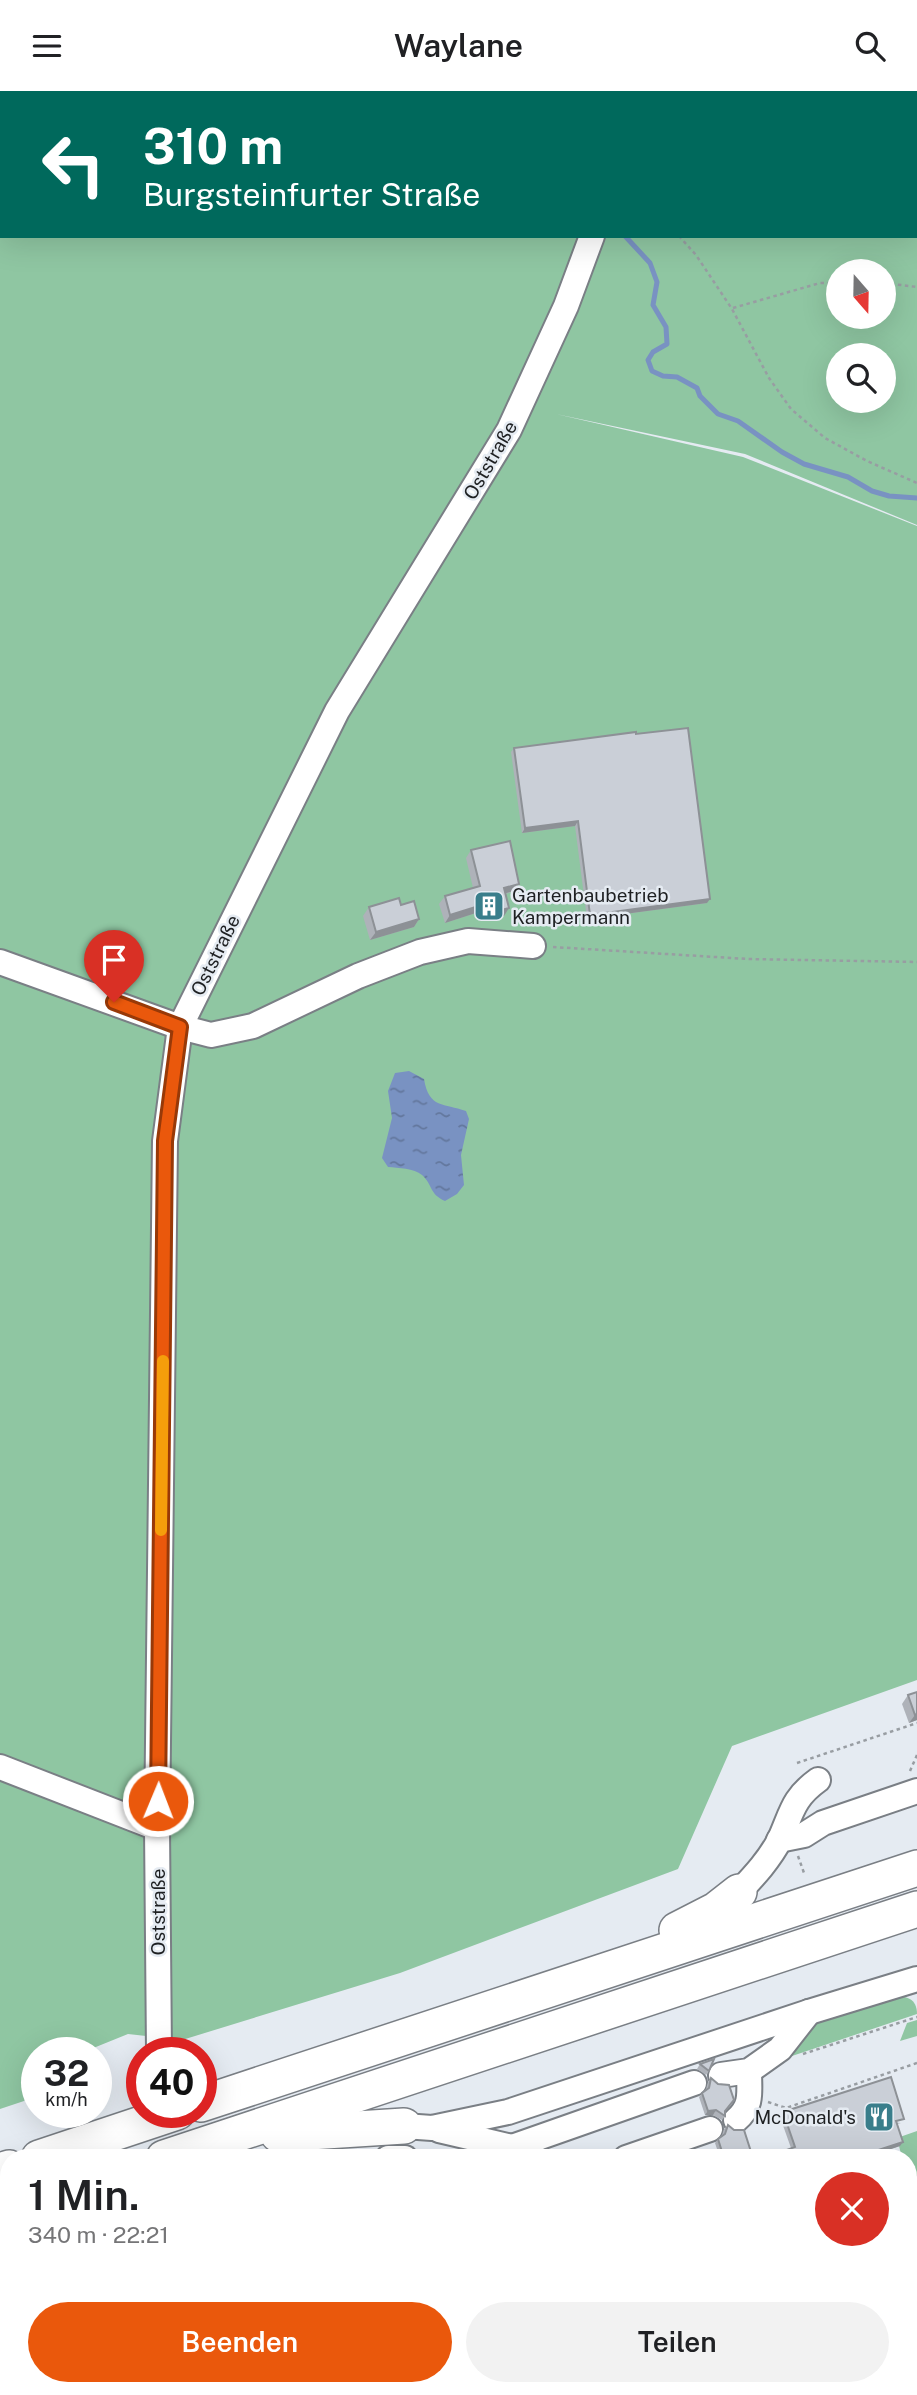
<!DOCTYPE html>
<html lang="de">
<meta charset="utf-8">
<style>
:root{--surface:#fff;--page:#f2f2f2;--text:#202124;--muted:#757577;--accent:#ea580c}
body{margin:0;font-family:"Public Sans",sans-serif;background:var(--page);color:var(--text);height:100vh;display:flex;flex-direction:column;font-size:26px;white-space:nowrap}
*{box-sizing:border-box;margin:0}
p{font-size:23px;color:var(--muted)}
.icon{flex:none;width:38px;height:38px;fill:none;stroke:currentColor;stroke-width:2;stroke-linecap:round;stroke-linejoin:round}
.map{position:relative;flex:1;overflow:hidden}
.panel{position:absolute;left:0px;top:2058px;width:917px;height:247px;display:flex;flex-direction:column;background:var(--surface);border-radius:28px 28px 0 0;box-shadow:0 7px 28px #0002}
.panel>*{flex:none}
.guide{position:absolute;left:0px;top:0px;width:917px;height:147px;box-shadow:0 7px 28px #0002;background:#00695c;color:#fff;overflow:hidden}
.needle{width:46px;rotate:160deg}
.fabs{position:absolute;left:826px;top:168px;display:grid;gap:14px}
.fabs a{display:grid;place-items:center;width:70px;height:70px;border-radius:50%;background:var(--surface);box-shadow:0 7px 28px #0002;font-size:35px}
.speed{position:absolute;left:21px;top:1946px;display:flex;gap:14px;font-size:35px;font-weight:700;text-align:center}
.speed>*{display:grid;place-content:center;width:91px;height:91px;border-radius:50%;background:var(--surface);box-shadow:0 7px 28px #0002;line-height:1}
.speed small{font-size:18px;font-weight:400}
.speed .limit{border:10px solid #d22;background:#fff;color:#111}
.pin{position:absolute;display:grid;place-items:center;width:60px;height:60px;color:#fff;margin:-72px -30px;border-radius:50% 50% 50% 0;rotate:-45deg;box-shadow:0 0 7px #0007}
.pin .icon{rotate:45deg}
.me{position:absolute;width:77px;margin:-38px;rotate:1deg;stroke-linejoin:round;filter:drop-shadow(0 0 5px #0008)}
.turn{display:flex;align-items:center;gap:24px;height:147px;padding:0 28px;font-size:32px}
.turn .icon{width:91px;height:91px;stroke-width:2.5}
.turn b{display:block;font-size:49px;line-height:60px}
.round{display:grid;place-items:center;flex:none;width:74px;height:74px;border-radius:37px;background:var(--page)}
.overview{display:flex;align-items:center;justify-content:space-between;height:119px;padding:0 28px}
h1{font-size:42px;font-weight:600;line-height:52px}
.button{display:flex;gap:14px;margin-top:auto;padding:14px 28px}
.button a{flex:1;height:80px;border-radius:42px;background:var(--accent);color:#fff;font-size:28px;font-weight:600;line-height:80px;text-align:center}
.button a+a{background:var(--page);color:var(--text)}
header{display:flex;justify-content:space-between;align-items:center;height:91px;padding:0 28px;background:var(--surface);font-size:32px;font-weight:600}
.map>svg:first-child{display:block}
</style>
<header><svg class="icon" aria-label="menu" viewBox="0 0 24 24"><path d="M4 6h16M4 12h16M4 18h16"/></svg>Waylane<svg class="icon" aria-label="search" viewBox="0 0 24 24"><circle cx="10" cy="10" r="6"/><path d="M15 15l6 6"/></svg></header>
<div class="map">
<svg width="917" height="2304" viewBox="0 0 917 2304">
<defs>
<pattern id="water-ripples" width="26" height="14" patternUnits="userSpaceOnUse" patternTransform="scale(1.75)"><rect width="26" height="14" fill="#7992c2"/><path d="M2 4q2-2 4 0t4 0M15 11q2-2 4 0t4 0" fill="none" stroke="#63779d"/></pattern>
</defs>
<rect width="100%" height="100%" fill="#e5ebf2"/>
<g fill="#8fc6a2" fill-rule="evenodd">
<path d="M0 0 524 2H2V145H915V90L917 91V434L745 363 556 323 743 366 917 435V1589L732 1655 678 1778 400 1882 182 1949 128 1943 81 1962H37V1998L24 2010 0 2018ZM838 180H884V226H838ZM838 264H884V310H838Z"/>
<polygon points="563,0 792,0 793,2 563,2"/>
<path d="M893 1905C906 1905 917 1907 917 1923L792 1965 790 1960 808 1938 821 1929Z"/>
<polygon points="917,1929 917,1945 900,1950 907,1932"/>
<polygon points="917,2040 917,2091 908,2094 908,2067 902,2067 897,2047"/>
<polygon points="917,2175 917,2247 908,2246 908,2179"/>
<polygon points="104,2296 182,2296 181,2304 105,2304"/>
<polygon points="362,2296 456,2296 461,2304 367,2304"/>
</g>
<path fill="url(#water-ripples)" d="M409 980 424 988C429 1018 444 1012 466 1020L469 1028 461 1064 464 1094 457 1103 445 1110C429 1103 433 1094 422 1084 414 1077 398 1077 388 1076L382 1067 392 1027 388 1000 395 982Z"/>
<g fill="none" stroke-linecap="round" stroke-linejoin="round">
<g stroke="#7992c2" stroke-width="5">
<polyline points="541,0 542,2"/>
<polyline points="625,145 650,172 657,191 653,214 666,236 667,253 653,261 648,269 652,280 663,285 677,286 697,297 700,305 718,323 738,330 782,361 804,373 848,386 872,400 889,405 917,407"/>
</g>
<g stroke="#7a7f85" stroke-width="28">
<g id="minor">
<polyline points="626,2 626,0"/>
<polyline points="915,100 917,100"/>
<polyline points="0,871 180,936 211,944 253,935 358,885 420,861 468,850 533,855"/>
<polyline points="0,1676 157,1737"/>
<polyline points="779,1749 804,1744 823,1732 917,1700"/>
<path d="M739 1801C754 1785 770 1768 780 1748 792 1721 793 1707 818 1689"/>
<polyline points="159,1962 157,1737 165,1050 180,936 337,620 509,339 566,215 592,145"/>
<polyline points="721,1984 749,1980 780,1958 809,1921"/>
<path d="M736 2029C753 2015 749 2000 749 1980"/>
<polyline points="404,2035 432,2037 508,2021 809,1921 917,1888"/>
<polyline points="439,2039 512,2056 536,2067"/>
<polyline points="512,2056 694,1992"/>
<polyline points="388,2067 405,2067"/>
<polyline points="626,2067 710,2038"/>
<polyline points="908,2101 917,2098"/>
<polyline points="908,2210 917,2211"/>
<polyline points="157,2304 157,2296"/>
</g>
</g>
<g stroke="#7a7f85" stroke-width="38">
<g id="highway">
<polyline points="677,1839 716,1819 739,1801"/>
<polyline points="201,2013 917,1777"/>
<polyline points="278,2043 404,2035"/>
<polyline points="39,2067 177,2021"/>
<polyline points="164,2067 917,1818"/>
<polyline points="0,2080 9,2077"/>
<polyline points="0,2121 9,2118"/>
</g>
</g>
<g stroke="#989da2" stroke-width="2.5" stroke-dasharray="3.5 3.5" stroke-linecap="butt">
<polyline points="584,0 585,2"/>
<polyline points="874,0 884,2"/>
<polyline points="794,2 795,0"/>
<polyline points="915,7 917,7"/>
<polyline points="679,145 696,164 732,218 769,287 791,318 825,347 867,370 917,392"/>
<polyline points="884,192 917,196"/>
<polyline points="733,217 820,192 838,192"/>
<polyline points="553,856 748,868 917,871"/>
<polyline points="797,1672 917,1632"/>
<polyline points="910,1680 917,1664"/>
<polyline points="798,1765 804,1782"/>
<polyline points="803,1963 917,1926"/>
<polyline points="768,2011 786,2017 917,1972"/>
<polyline points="398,2296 403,2304"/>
<polyline points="131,2304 131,2296"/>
</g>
<use href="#minor" stroke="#fff" stroke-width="24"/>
<use href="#highway" stroke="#fff" stroke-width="35"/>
</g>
<g fill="#aeb2b9">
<polygon points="514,657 707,812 587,828 575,735 522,742 511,661"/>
<polygon points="471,759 519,793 514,800 506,803 504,825 482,830 479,821 445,832 439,813 445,805 473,797 466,767"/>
<polygon points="401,814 419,828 414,836 370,849 363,825 369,816"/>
<polygon points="908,1604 917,1629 909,1632 902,1613"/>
<polygon points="700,1973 709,1980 706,1984 697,1978"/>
<polygon points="711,1987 725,2021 725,2025 722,2029 713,2024 705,2024 699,2006 706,1998 708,1991"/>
<polygon points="783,2021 901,2032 897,2033 900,2055 864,2067 778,2067 778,2065 781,2061 791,2057 780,2026"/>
<polygon points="728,2034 753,2067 720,2067 715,2052 718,2048 722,2044 724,2038"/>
</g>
<g fill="#8d9196">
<rect x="915" y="67" width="2" height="10"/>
<polygon points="578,730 575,735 522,742 525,737"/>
<polygon points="519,793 514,800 499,804 504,797"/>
<polygon points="710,808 707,812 587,828 590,824"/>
<polygon points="485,813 479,821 445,832 450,824"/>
<polygon points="509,817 504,825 482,830 487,823"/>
<polygon points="419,828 414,836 370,849 376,841"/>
<polygon points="917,1623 917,1629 909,1632 915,1624"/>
<polygon points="716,2019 713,2024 705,2024 708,2020"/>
<polygon points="903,2051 900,2055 864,2067 854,2067"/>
</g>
<g fill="#cacfd7" stroke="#8d9196" stroke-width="2">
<rect x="915" y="36" width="2" height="31"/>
<polygon points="688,637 710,808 590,824 578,730 525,737 514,657 636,641 636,643"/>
<polygon points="510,750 519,793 504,797 509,817 487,823 485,813 450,824 445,805 480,795 471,759"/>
<polygon points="399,807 401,814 414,810 419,828 376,841 369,816"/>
<polygon points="917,1601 917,1623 915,1624 908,1604"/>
<polygon points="714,1968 709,1980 700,1973"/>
<polygon points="891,1986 904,2028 896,2030 903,2051 854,2067 783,2067 781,2061 795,2056 783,2021"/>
<polygon points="711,1987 718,1993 729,1994 734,2009 725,2020 725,2025 716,2019 708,2020 702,2002 709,1997"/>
<polygon points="728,2034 734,2039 744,2039 753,2067 724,2067 718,2048 725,2043"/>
</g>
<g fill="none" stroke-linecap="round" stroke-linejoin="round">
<g stroke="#983908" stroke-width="18">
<polyline id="route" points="114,911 180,936 165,1050 158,1710"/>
</g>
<use href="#route" stroke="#ea580c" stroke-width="12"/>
<polyline stroke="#f59e0b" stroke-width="12" points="161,1439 163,1270"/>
</g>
<defs>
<g id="building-square" transform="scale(1.575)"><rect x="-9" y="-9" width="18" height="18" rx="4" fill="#397e8b" stroke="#e5ebf2"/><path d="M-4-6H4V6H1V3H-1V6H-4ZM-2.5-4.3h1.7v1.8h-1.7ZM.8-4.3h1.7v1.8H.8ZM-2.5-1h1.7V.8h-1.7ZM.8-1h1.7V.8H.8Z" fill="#fff"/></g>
<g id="restaurant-square" transform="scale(1.575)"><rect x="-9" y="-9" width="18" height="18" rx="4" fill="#397e8b" stroke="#e5ebf2"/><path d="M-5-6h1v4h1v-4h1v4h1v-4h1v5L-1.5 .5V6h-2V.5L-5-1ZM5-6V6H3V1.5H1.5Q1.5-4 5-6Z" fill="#fff"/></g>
</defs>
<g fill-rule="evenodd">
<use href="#building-square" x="489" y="815"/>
<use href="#restaurant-square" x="879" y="2026"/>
</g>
<g text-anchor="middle" stroke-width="5" stroke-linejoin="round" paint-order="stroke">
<g font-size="19" fill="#1e2022" stroke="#e5ebf2">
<text transform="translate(490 369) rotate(-60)" y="7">Oststraße</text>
<text transform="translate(215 864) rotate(-64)" y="7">Oststraße</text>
<text transform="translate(158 1821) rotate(-90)" y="7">Oststraße</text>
</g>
<g font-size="19" fill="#1e2022" stroke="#e5ebf2" text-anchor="start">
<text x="512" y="811">Gartenbaubetrieb<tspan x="512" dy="22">Kampermann</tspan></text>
<text x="856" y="2033" text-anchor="end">McDonald's</text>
</g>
</g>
</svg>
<div class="fabs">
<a><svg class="needle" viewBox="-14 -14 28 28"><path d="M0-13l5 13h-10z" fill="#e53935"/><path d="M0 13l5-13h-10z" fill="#757577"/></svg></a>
<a><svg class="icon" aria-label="search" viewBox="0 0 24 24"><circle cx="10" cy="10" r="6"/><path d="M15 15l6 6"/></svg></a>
</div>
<div class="speed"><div>32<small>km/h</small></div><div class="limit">40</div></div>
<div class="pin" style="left:114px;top:911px;background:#d93025"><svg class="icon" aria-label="arrive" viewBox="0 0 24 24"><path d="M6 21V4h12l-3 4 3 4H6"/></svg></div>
<svg class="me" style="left:158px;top:1710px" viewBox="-20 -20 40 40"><circle r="17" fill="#ea580c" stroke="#fff" stroke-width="3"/><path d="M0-11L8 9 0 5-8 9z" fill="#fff"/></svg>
<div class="guide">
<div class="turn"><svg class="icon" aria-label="left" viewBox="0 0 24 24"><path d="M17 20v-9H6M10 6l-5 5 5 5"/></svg><div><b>310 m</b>Burgsteinfurter Straße</div></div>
</div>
<section class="panel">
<div class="overview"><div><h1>1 Min.</h1><p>340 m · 22:21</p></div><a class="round" style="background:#d93025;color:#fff"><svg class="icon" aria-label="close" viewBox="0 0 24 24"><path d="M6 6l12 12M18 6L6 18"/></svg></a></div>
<div class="button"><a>Beenden</a><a>Teilen</a></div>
</section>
</div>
